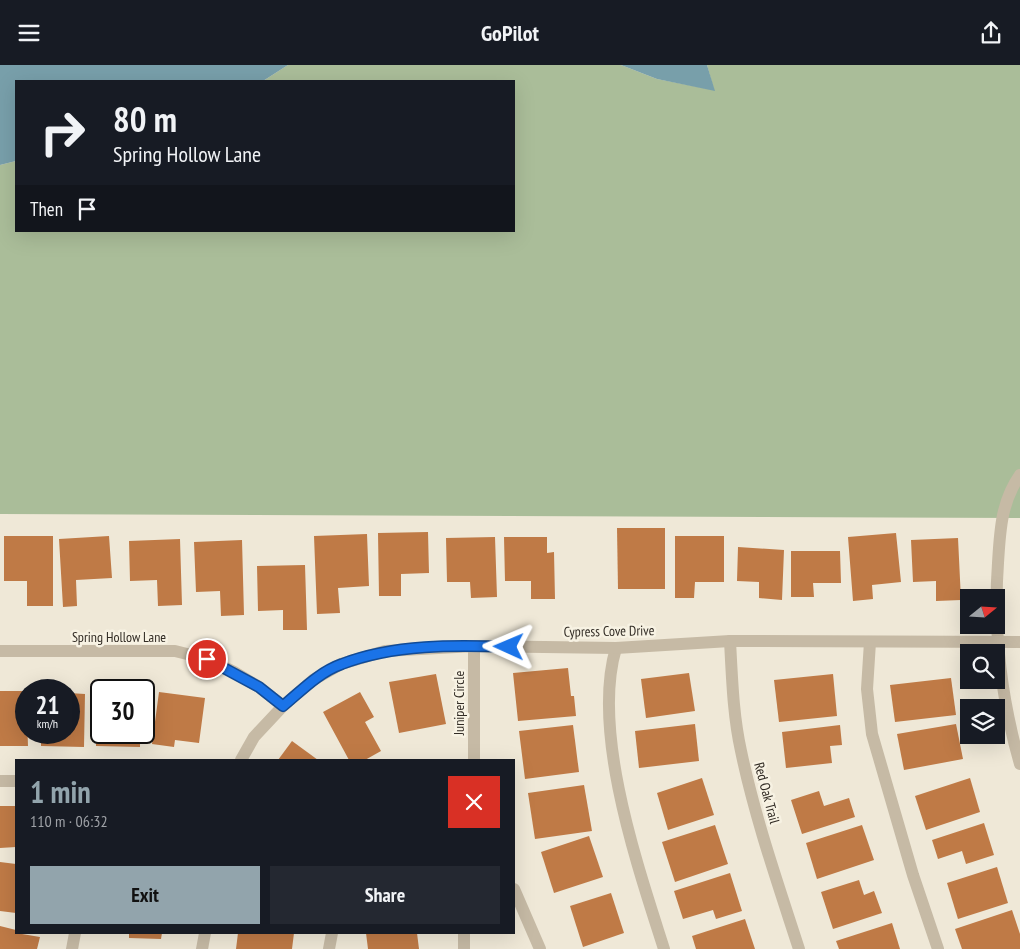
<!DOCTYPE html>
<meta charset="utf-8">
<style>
:root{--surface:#171b24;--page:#242831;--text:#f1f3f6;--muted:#9ea1a6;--accent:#92a4ac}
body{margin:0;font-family:"PT Sans Narrow",sans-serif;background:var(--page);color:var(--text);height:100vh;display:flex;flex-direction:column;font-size:19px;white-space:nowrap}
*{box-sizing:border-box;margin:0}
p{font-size:16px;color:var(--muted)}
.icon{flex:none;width:28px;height:28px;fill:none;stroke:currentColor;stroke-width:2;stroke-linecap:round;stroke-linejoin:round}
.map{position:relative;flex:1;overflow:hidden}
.side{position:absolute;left:15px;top:694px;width:500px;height:175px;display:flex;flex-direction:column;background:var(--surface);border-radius:0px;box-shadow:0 5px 20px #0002}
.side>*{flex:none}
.banner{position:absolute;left:15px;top:15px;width:500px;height:152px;border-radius:0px;box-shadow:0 5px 20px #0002;background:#171b24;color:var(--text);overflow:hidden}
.needle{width:32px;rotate:72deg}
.buttons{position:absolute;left:960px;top:524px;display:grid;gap:10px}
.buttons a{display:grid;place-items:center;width:45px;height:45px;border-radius:0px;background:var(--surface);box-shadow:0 5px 20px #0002;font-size:25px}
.speed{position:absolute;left:15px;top:614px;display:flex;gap:10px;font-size:25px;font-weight:700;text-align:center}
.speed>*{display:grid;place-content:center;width:65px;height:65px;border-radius:50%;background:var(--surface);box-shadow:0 5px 20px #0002;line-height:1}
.speed small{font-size:12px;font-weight:400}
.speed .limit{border:2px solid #111;border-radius:8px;background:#fff;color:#111}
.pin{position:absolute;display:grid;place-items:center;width:42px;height:42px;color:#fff;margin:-21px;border:2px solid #fff;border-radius:50%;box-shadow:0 1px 5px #0007}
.me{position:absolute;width:55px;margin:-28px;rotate:271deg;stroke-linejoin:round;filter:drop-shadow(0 0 4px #0008)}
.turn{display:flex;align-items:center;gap:18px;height:105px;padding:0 15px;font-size:22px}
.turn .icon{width:65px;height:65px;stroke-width:2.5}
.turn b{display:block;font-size:35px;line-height:42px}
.then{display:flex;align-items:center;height:48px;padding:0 15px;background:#0003;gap:10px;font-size:19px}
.round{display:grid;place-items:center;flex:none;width:52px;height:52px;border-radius:0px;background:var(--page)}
.headline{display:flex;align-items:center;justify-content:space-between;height:85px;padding:0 15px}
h1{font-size:30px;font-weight:800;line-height:38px;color:var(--accent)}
.primary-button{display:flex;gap:10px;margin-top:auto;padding:10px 15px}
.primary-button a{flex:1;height:58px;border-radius:0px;background:var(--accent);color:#111;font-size:20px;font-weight:800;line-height:58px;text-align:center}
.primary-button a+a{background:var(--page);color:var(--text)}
header{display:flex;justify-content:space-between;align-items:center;height:65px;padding:0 15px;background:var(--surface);font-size:22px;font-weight:800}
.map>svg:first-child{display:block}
</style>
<header><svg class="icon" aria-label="menu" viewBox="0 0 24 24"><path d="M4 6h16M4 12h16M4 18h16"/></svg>GoPilot<svg class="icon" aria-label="share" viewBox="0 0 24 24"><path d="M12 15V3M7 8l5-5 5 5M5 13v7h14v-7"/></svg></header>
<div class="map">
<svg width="1020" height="884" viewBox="0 0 1020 884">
<rect width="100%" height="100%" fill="#efe8d7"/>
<polygon fill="#aabd99" points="288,0 621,0 657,14 714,25 707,0 1020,0 1020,453 0,449 0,100 16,96 16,166 514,166 514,16 263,16"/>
<g fill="#789faa">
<polygon points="0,0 288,0 263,16 16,16 16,96 0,100"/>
<polygon points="621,0 707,0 715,26 657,14"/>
</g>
<g fill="#bf7a46">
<polygon points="617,463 665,463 665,524 618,524"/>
<polygon points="428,467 429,508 401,509 401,531 379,531 378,468"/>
<polygon points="896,468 901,517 872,520 873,534 853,536 848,472"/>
<polygon points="367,469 369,521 338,523 340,548 317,549 314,471"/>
<polygon points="4,471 53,471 53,541 27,541 27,516 4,516"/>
<polygon points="109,471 112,513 76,515 77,541 63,542 59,474"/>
<polygon points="675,471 724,471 724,517 695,517 694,533 675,533"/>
<polygon points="495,472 497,532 471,533 470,517 447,517 446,473"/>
<polygon points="504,472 547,472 547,488 554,487 555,534 531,534 531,516 505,516"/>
<polygon points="958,473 961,535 936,536 936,516 913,517 911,475"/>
<polygon points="180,474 182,540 158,541 157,515 130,516 129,476"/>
<polygon points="242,475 244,550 221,551 220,526 196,527 194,477"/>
<polygon points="738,482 784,485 782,535 759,533 759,517 737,516"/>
<polygon points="791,486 840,486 841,518 813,518 814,532 791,532"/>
<polygon points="305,500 307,565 283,565 283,545 258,546 257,501"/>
<polygon points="568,603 571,631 574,631 576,651 518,656 513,608"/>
<polygon points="689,608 695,646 646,653 641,614"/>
<polygon points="436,609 446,659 399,668 389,617"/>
<polygon points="833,609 837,651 779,657 774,615"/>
<polygon points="951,613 956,650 895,657 890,620"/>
<polygon points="0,626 26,626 28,681 0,681"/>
<polygon points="96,627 101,627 101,668 140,668 140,682 96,681"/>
<polygon points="159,627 205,633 199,678 175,675 174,682 152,679"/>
<polygon points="360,627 374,652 365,657 381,686 365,695 349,695 323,647"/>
<polygon points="69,628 85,629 84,682 41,681 41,668 69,668"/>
<polygon points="695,659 699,696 639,703 635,666"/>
<polygon points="956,659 963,694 904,705 897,669"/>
<polygon points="573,660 579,707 525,714 519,666"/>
<polygon points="840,660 842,680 830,681 832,698 786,703 782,667"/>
<polygon points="292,676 318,695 278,695"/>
<polygon points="702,713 714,750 668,765 657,728"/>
<polygon points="970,713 980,747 926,765 915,731"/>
<polygon points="584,720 592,766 535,774 528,728"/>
<polygon points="819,726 824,741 849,733 855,752 802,769 791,735"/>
<polygon points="0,741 16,741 16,782 0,783"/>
<polygon points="984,758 994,790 966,799 962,786 938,794 932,775"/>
<polygon points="715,760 728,799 675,817 662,777"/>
<polygon points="862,760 874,795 817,814 806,778"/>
<polygon points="589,771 603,812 554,828 541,787"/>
<polygon points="0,797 16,799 16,848 0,846"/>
<polygon points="997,802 1008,838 958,854 947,818"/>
<polygon points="730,808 742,846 716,854 713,845 683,854 674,826"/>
<polygon points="859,815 864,830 874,826 882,848 833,864 821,827"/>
<polygon points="611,828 624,868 583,882 570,841"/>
<polygon points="1012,845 1020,869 1020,884 962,884 955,864"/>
<polygon points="745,854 755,884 696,884 692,871"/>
<polygon points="892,858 900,884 839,884 836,876"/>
<polygon points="0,861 16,865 16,868 40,872 37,884 0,884"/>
<polygon points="129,868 162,868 161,874 129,873"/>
<polygon points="238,868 294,868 292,884 236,884"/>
<polygon points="366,868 417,868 419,884 368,884"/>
</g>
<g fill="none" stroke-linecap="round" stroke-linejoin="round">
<g stroke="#c6baa5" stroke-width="12">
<path d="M1020 410C1001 437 1000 466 998 498 993 567 1001 633 1020 699"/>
<path d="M730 576C732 612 733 650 741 686 755 753 778 819 799 884"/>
<polyline points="870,577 867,624 872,669 913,810 938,884"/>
<path d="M616 583C591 667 638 802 664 884"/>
<polyline points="0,586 175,586 207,594 234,607 259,622 283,641"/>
<polyline points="241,695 254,672 283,641 313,615 341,599 385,586 474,581 616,583 730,576 1020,577"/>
<polyline points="474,695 474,581"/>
<polyline points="0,716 16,716"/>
<polyline points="514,824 540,884"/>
<polyline points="464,868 464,884"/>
<polyline points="72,884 75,868"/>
<polyline points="202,884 205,868"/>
<polyline points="329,884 332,868"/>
</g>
</g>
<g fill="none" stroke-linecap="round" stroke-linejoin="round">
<g stroke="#114b97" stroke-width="12">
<path id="route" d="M207 594 259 622 283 641C301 626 319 607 342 599 394 579 455 580 509 582"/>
</g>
<use href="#route" stroke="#1a73e8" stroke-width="9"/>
</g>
<g text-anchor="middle" stroke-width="5" stroke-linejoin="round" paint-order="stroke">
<g font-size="14" fill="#322c25" stroke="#f7f2e3">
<text transform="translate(609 566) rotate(-1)" y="5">Cypress Cove Drive</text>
<text x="119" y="577">Spring Hollow Lane</text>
<text transform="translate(459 638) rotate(-90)" y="5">Juniper Circle</text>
<text transform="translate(767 728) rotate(75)" y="5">Red Oak Trail</text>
</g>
</g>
</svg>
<div class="buttons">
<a><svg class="needle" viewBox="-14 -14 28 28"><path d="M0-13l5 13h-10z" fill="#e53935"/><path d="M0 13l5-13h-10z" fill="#9ea1a6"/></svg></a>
<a><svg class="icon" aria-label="search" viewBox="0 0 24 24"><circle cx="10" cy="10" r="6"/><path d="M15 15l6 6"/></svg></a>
<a><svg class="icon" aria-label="layers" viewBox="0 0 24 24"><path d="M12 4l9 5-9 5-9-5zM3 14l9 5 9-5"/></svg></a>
</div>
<div class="speed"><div>21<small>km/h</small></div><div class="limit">30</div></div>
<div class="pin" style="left:207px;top:594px;background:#d93025"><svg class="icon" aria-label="arrive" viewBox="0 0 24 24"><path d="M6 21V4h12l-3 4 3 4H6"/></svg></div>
<svg class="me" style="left:509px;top:582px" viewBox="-20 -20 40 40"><path d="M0-17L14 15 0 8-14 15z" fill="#1a73e8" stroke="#fff" stroke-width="4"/></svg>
<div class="banner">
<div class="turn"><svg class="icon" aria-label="right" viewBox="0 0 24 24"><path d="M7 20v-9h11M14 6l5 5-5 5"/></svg><div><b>80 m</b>Spring Hollow Lane</div></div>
<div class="then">Then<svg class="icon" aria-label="arrive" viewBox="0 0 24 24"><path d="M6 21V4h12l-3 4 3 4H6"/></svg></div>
</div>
<section class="side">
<div class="headline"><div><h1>1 min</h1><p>110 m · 06:32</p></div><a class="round" style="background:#d93025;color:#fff"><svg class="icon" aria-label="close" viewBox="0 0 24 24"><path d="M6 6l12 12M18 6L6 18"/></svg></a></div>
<div class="primary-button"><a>Exit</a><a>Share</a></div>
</section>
</div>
